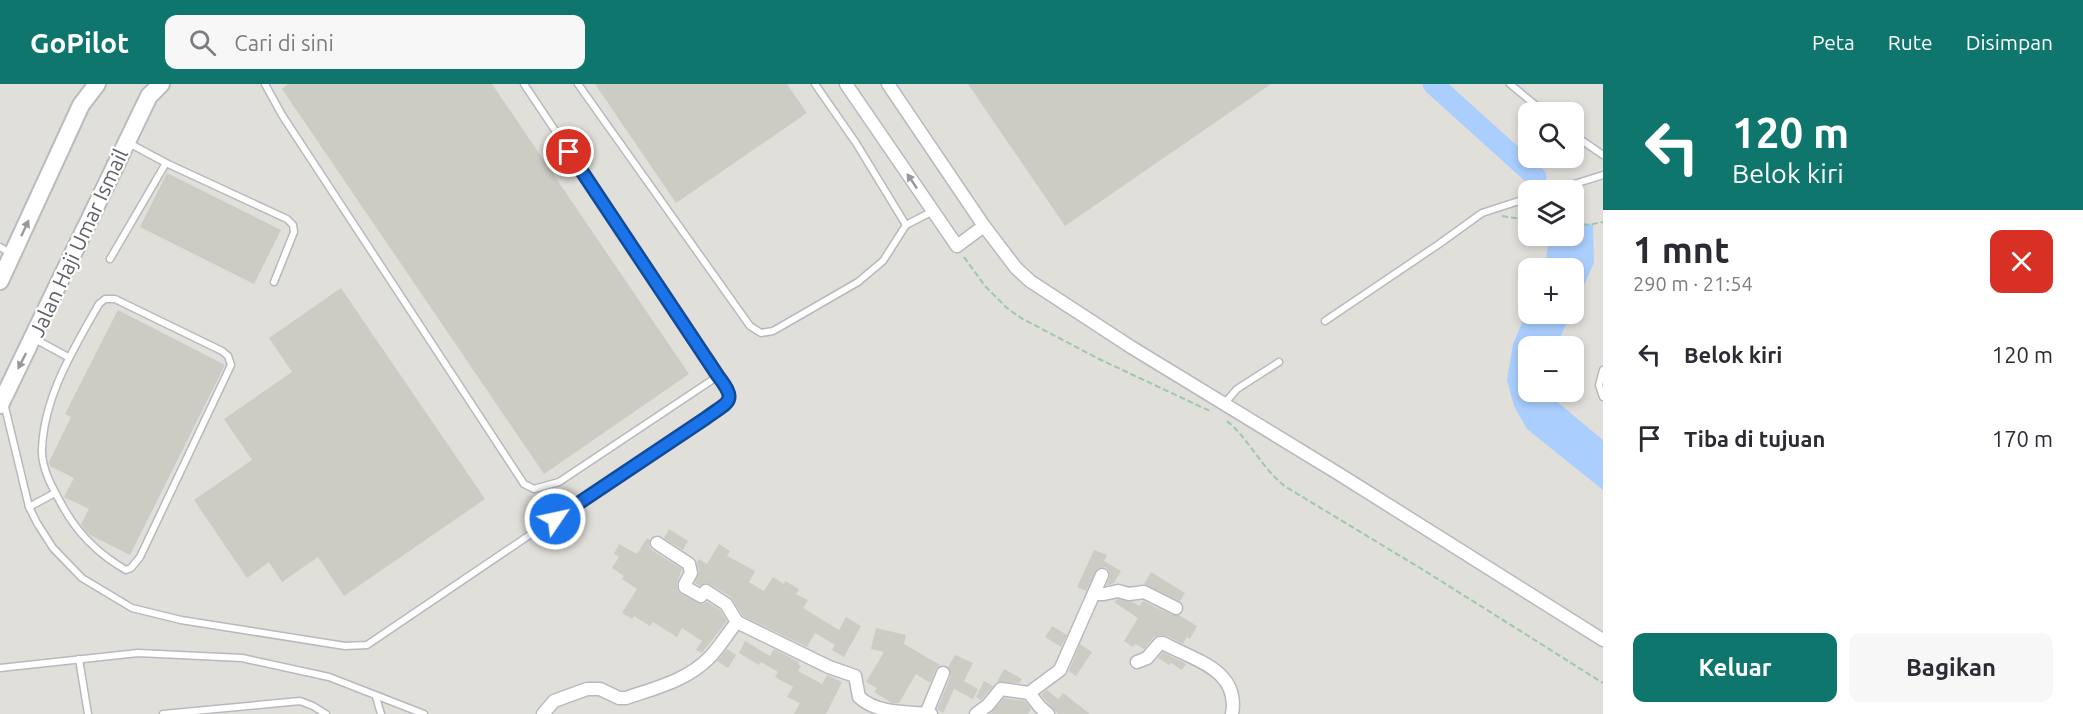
<!DOCTYPE html>
<html lang="id">
<meta charset="utf-8">
<style>
:root{--surface:#fff;--page:#f7f7f7;--text:#2b2b33;--muted:#7c7c81;--accent:#0f766e}
body{margin:0;font-family:Ubuntu,sans-serif;background:var(--page);color:var(--text);height:100vh;display:flex;flex-direction:column;font-size:22px;white-space:nowrap}
*{box-sizing:border-box;margin:0}
p{font-size:20px;color:var(--muted)}
.icon{flex:none;width:33px;height:33px;fill:none;stroke:currentColor;stroke-width:2;stroke-linecap:round;stroke-linejoin:round}
.map{position:relative;flex:1;overflow:hidden}
.drawer{display:flex;flex-direction:column;background:var(--surface);width:480px}
.drawer>*{flex:none}
.top-card{background:#0f766e;color:#fff;overflow:hidden}
.buttons{position:absolute;left:1518px;top:18px;display:grid;gap:12px}
.buttons a{display:grid;place-items:center;width:66px;height:66px;border-radius:12px;background:var(--surface);box-shadow:0 3px 9px #0003;font-size:30px}
.pin{position:absolute;display:grid;place-items:center;width:51px;height:51px;color:#fff;margin:-26px;border:3px solid #fff;border-radius:50%;box-shadow:0 2px 6px #0007}
.me{position:absolute;width:66px;margin:-33px;rotate:56deg;stroke-linejoin:round;filter:drop-shadow(0 0 4px #0008)}
.turn{display:flex;align-items:center;gap:21px;height:126px;padding:0 30px;font-size:27px}
.turn .icon{width:78px;height:78px;stroke-width:2.5}
.turn b{display:block;font-size:42px;line-height:51px}
.round{display:grid;place-items:center;flex:none;width:63px;height:63px;border-radius:12px;background:var(--page)}
.head{display:flex;align-items:center;justify-content:space-between;height:102px;padding:0 30px}
h1{font-size:36px;font-weight:700;line-height:45px}
.primary-button{display:flex;gap:12px;margin-top:auto;padding:12px 30px}
.primary-button a{flex:1;height:69px;border-radius:12px;background:var(--accent);color:#fff;font-size:24px;font-weight:700;line-height:69px;text-align:center}
.primary-button a+a{background:var(--page);color:var(--text)}
ul{padding:0;list-style:none}
li{display:flex;align-items:center;gap:18px;height:84px;padding:0 30px}
li div{flex:1}
li b{display:block;font-size:22px}
li em{font-style:normal}
header{display:flex;align-items:center;gap:36px;box-sizing:border-box;height:84px;padding:0 30px;background:var(--accent);color:#fff}
header strong{font-size:28px}
nav{display:flex;gap:33px;margin-inline-start:auto;font-size:21px}
.search{width:420px;height:54px;background:var(--page);display:flex;align-items:center;gap:15px;box-sizing:border-box;padding:0 21px;border-radius:12px;color:var(--muted);font-size:22px}
main{display:flex;flex:1;min-height:0}
.map>svg:first-child{display:block}
</style>
<header>
<strong>GoPilot</strong>
<div class="search"><svg class="icon" aria-label="search" viewBox="0 0 24 24"><circle cx="10" cy="10" r="6"/><path d="M15 15l6 6"/></svg>Cari di sini</div>
<nav><a>Peta</a><a>Rute</a><a>Disimpan</a></nav>
</header>
<main>
<div class="map">
<svg width="1603" height="630" viewBox="0 0 1603 630">
<rect width="100%" height="100%" fill="#f1f0e8"/>
<path fill="#e0dfda" fill-rule="evenodd" d="M0 0H1603V630H0ZM1528 28H1574V74H1528ZM1528 106H1574V152H1528ZM1528 184H1574V230H1528ZM1528 262H1574V308H1528Z"/>
<g fill="#aacfff">
<polygon points="1574,139 1593,140 1594,179 1574,223 1574,184 1545,184 1549,152 1574,152"/>
<polygon points="1528,225 1528,230 1571,230 1556,262 1528,262 1528,308 1554,308 1555,316 1603,356 1603,406 1527,345 1514,322 1507,296 1513,260"/>
</g>
<g fill="none" stroke-linecap="round" stroke-linejoin="round">
<polyline stroke="#aacfff" stroke-width="21" points="1433,0 1536,93"/>
</g>
<g fill="#cccbc4">
<polygon points="288,0 492,0 689,290 544,390 282,5"/>
<polygon points="595,0 787,0 807,29 676,119"/>
<polygon points="968,0 1271,0 1065,142"/>
<polygon points="167,89 281,146 254,200 140,143"/>
<polygon points="341,204 485,415 344,512 318,473 282,498 269,478 247,494 194,416 252,376 224,335 292,288 269,254"/>
<polygon points="118,226 225,281 130,471 90,451 85,446 81,440 89,425 64,413 74,394 50,382 49,378 71,333 65,330"/>
<polygon points="669,445 688,457 683,466 664,454"/>
<polygon points="647,454 650,456 649,462 652,466 682,485 677,499 678,508 698,519 703,520 707,518 720,526 727,537 702,569 696,566 702,557 682,544 677,553 653,538 650,542 634,532 632,535 622,529 637,505 622,495 624,492 612,484 619,473 614,470 619,460 637,470"/>
<polygon points="719,460 730,467 727,472 755,487 749,498 764,507 773,493 784,500 785,497 799,505 796,510 808,516 803,524 826,538 839,546 846,533 861,542 844,573 832,566 835,561 815,549 807,563 743,532 731,513 710,500 704,499 700,502 695,499 699,488 697,478 699,475 707,480"/>
<polygon points="1094,466 1107,471 1104,477 1121,487 1114,499 1107,501 1110,491 1109,487 1105,483 1098,484 1086,507 1077,503"/>
<polygon points="1151,488 1185,509 1180,517 1144,500"/>
<polygon points="1118,515 1133,518 1139,522 1143,517 1172,531 1179,531 1197,542 1190,555 1187,553 1183,560 1167,552 1160,551 1154,553 1144,565 1135,560 1133,563 1124,557 1138,534 1114,518"/>
<polygon points="1052,542 1067,551 1061,563 1045,553"/>
<polygon points="876,544 906,551 904,560 940,581 936,585 930,599 916,590 899,619 892,619 874,608 877,604 866,598 884,568 871,565"/>
<polygon points="745,557 770,572 774,565 799,578 798,580 801,582 798,587 822,600 827,591 842,598 826,630 794,630 800,619 787,613 793,603 775,593 778,588 761,578 759,581 739,569"/>
<polygon points="1080,560 1092,568 1076,592 1069,587"/>
<polygon points="727,565 736,571 728,584 717,577"/>
<polygon points="1163,568 1186,580 1182,586 1171,579 1169,581 1158,574"/>
<polygon points="955,571 973,579 964,597 978,605 973,615 954,605 943,629 937,625 951,592 948,583"/>
<polygon points="1004,585 1022,595 1020,599 997,598"/>
<polygon points="984,597 993,602 981,616 976,613"/>
<polygon points="1047,606 1058,615 1063,609 1090,630 1058,630 1041,611"/>
<polygon points="1004,614 1025,617 1031,625 1028,630 990,630"/>
</g>
<g fill="none" stroke-linecap="round" stroke-linejoin="round">
<g stroke="#b8b9be" stroke-width="9">
<g id="lane">
<polyline points="265,0 282,31 524,400 534,405 559,398 718,292"/>
<polyline points="578,0 750,242 761,249 773,247 858,198 883,177 906,141"/>
<polyline points="815,0 856,59 906,141 933,127"/>
<polyline points="1510,0 1544,28"/>
<polyline points="1574,51 1603,71"/>
<polyline points="166,79 287,135 293,141 294,148 274,198"/>
<polyline points="1555,106 1603,91"/>
<polyline points="0,163 12,170"/>
<polyline points="110,175 166,79 127,58"/>
<path d="M105 215H115L222 267 228 272 231 281 140 473 131 484 126 486C98 470 77 449 62 421 53 405 41 384 42 365 44 312 74 264 99 220Z"/>
<polyline points="1325,237 1439,160 1482,129 1528,114"/>
<polyline points="35,255 68,273"/>
<polyline points="1603,286 1599,301 1603,313"/>
<polyline points="4,319 29,423 37,439 53,464 82,494 132,524 181,536 345,562 367,561 729,316 730,308 524,0"/>
<polyline points="1224,320 1237,305 1279,278"/>
<polyline points="29,423 55,409"/>
<polyline points="79,575 88,630"/>
<polyline points="0,584 138,569 242,574 329,593 424,630"/>
<polyline points="376,613 381,630"/>
<polyline points="163,630 300,617 313,622 326,630"/>
</g>
</g>
<g stroke="#b8b9be" stroke-width="15">
<g id="street">
<polyline points="846,0 957,162 984,142"/>
<polyline points="888,0 984,142 1016,184 1030,197 1131,263 1339,390 1603,556"/>
<polyline points="657,459 689,480 691,489 685,500 685,503 701,512 706,507 726,520 737,538"/>
<polyline points="1094,510 1104,510 1118,507 1129,510 1144,508 1176,524"/>
<path d="M1137 578 1147 574 1160 559H1163C1193 576 1240 585 1232 630"/>
<polyline points="1029,609 1040,623 1048,630"/>
<path d="M543 630 554 617 587 605H600L619 614H626C655 604 686 597 709 574 719 564 727 550 737 538L829 583 855 592 859 613C877 630 908 628 931 630"/>
<polyline points="926,630 943,589"/>
<polyline points="976,630 988,621 1001,605 1029,609 1060,586 1102,491"/>
</g>
</g>
<g stroke="#b9bbc1" stroke-width="20">
<g id="secondary">
<polyline points="0,197 81,21 97,0"/>
<polyline points="0,321 149,12 161,0"/>
</g>
</g>
<g stroke="#9bc8ae" stroke-width="2" stroke-dasharray="6 3" stroke-linecap="butt">
<polyline points="1502,132 1528,136"/>
<polyline points="1574,139 1588,141 1603,138"/>
<polyline points="964,173 985,202 1007,224 1021,234 1099,275 1212,328"/>
<path d="M1227 337C1250 356 1262 385 1286 403L1425 487 1603 599"/>
</g>
<use href="#lane" stroke="#fff" stroke-width="6"/>
<use href="#street" stroke="#fff" stroke-width="12"/>
<use href="#secondary" stroke="#fff" stroke-width="16"/>
</g>
<defs><path id="oneway-solid" d="M-6-.8H1V-3.2L6.5 0L1 3.2V.8H-6Z" transform="scale(1.5)"/></defs>
<g fill="#97999d">
<use href="#oneway-solid" transform="translate(912 97) rotate(-124)"/>
<use href="#oneway-solid" transform="translate(25 144) rotate(-65)"/>
<use href="#oneway-solid" transform="translate(22 277) rotate(117)"/>
</g>
<g fill="none" stroke-linecap="round" stroke-linejoin="round">
<g stroke="#114b97" stroke-width="15">
<path id="route" d="M555 435 706 334C729 317 738 318 718 292L569 68"/>
</g>
<use href="#route" stroke="#1a73e8" stroke-width="10"/>
</g>
<g text-anchor="middle" stroke-width="4.5" stroke-linejoin="round" paint-order="stroke">
<g font-size="21" fill="#5f6268" stroke="#fff">
<text transform="translate(79 159) rotate(-65)" y="7">Jalan Haji Umar Ismail</text>
</g>
</g>
</svg>
<div class="buttons">
<a><svg class="icon" aria-label="search" viewBox="0 0 24 24"><circle cx="10" cy="10" r="6"/><path d="M15 15l6 6"/></svg></a>
<a><svg class="icon" aria-label="layers" viewBox="0 0 24 24"><path d="M12 4l9 5-9 5-9-5zM3 14l9 5 9-5"/></svg></a>
<a>+</a>
<a>−</a>
</div>
<div class="pin" style="left:569px;top:68px;background:#d93025"><svg class="icon" aria-label="arrive" viewBox="0 0 24 24"><path d="M6 21V4h12l-3 4 3 4H6"/></svg></div>
<svg class="me" style="left:555px;top:435px" viewBox="-20 -20 40 40"><circle r="17" fill="#1a73e8" stroke="#fff" stroke-width="3"/><path d="M0-11L8 9 0 5-8 9z" fill="#fff"/></svg>
</div>
<section class="drawer">
<div class="top-card">
<div class="turn"><svg class="icon" aria-label="left" viewBox="0 0 24 24"><path d="M17 20v-9H6M10 6l-5 5 5 5"/></svg><div><b>120 m</b>Belok kiri</div></div>
</div>
<div class="head"><div><h1>1 mnt</h1><p>290 m · 21:54</p></div><a class="round" style="background:#d93025;color:#fff"><svg class="icon" aria-label="close" viewBox="0 0 24 24"><path d="M6 6l12 12M18 6L6 18"/></svg></a></div>
<ul>
<li><svg class="icon" aria-label="left" viewBox="0 0 24 24"><path d="M17 20v-9H6M10 6l-5 5 5 5"/></svg><div><b>Belok kiri</b></div><em>120 m</em></li>
<li><svg class="icon" aria-label="arrive" viewBox="0 0 24 24"><path d="M6 21V4h12l-3 4 3 4H6"/></svg><div><b>Tiba di tujuan</b></div><em>170 m</em></li>
</ul>
<div class="primary-button"><a>Keluar</a><a>Bagikan</a></div>
</section>
</main>
